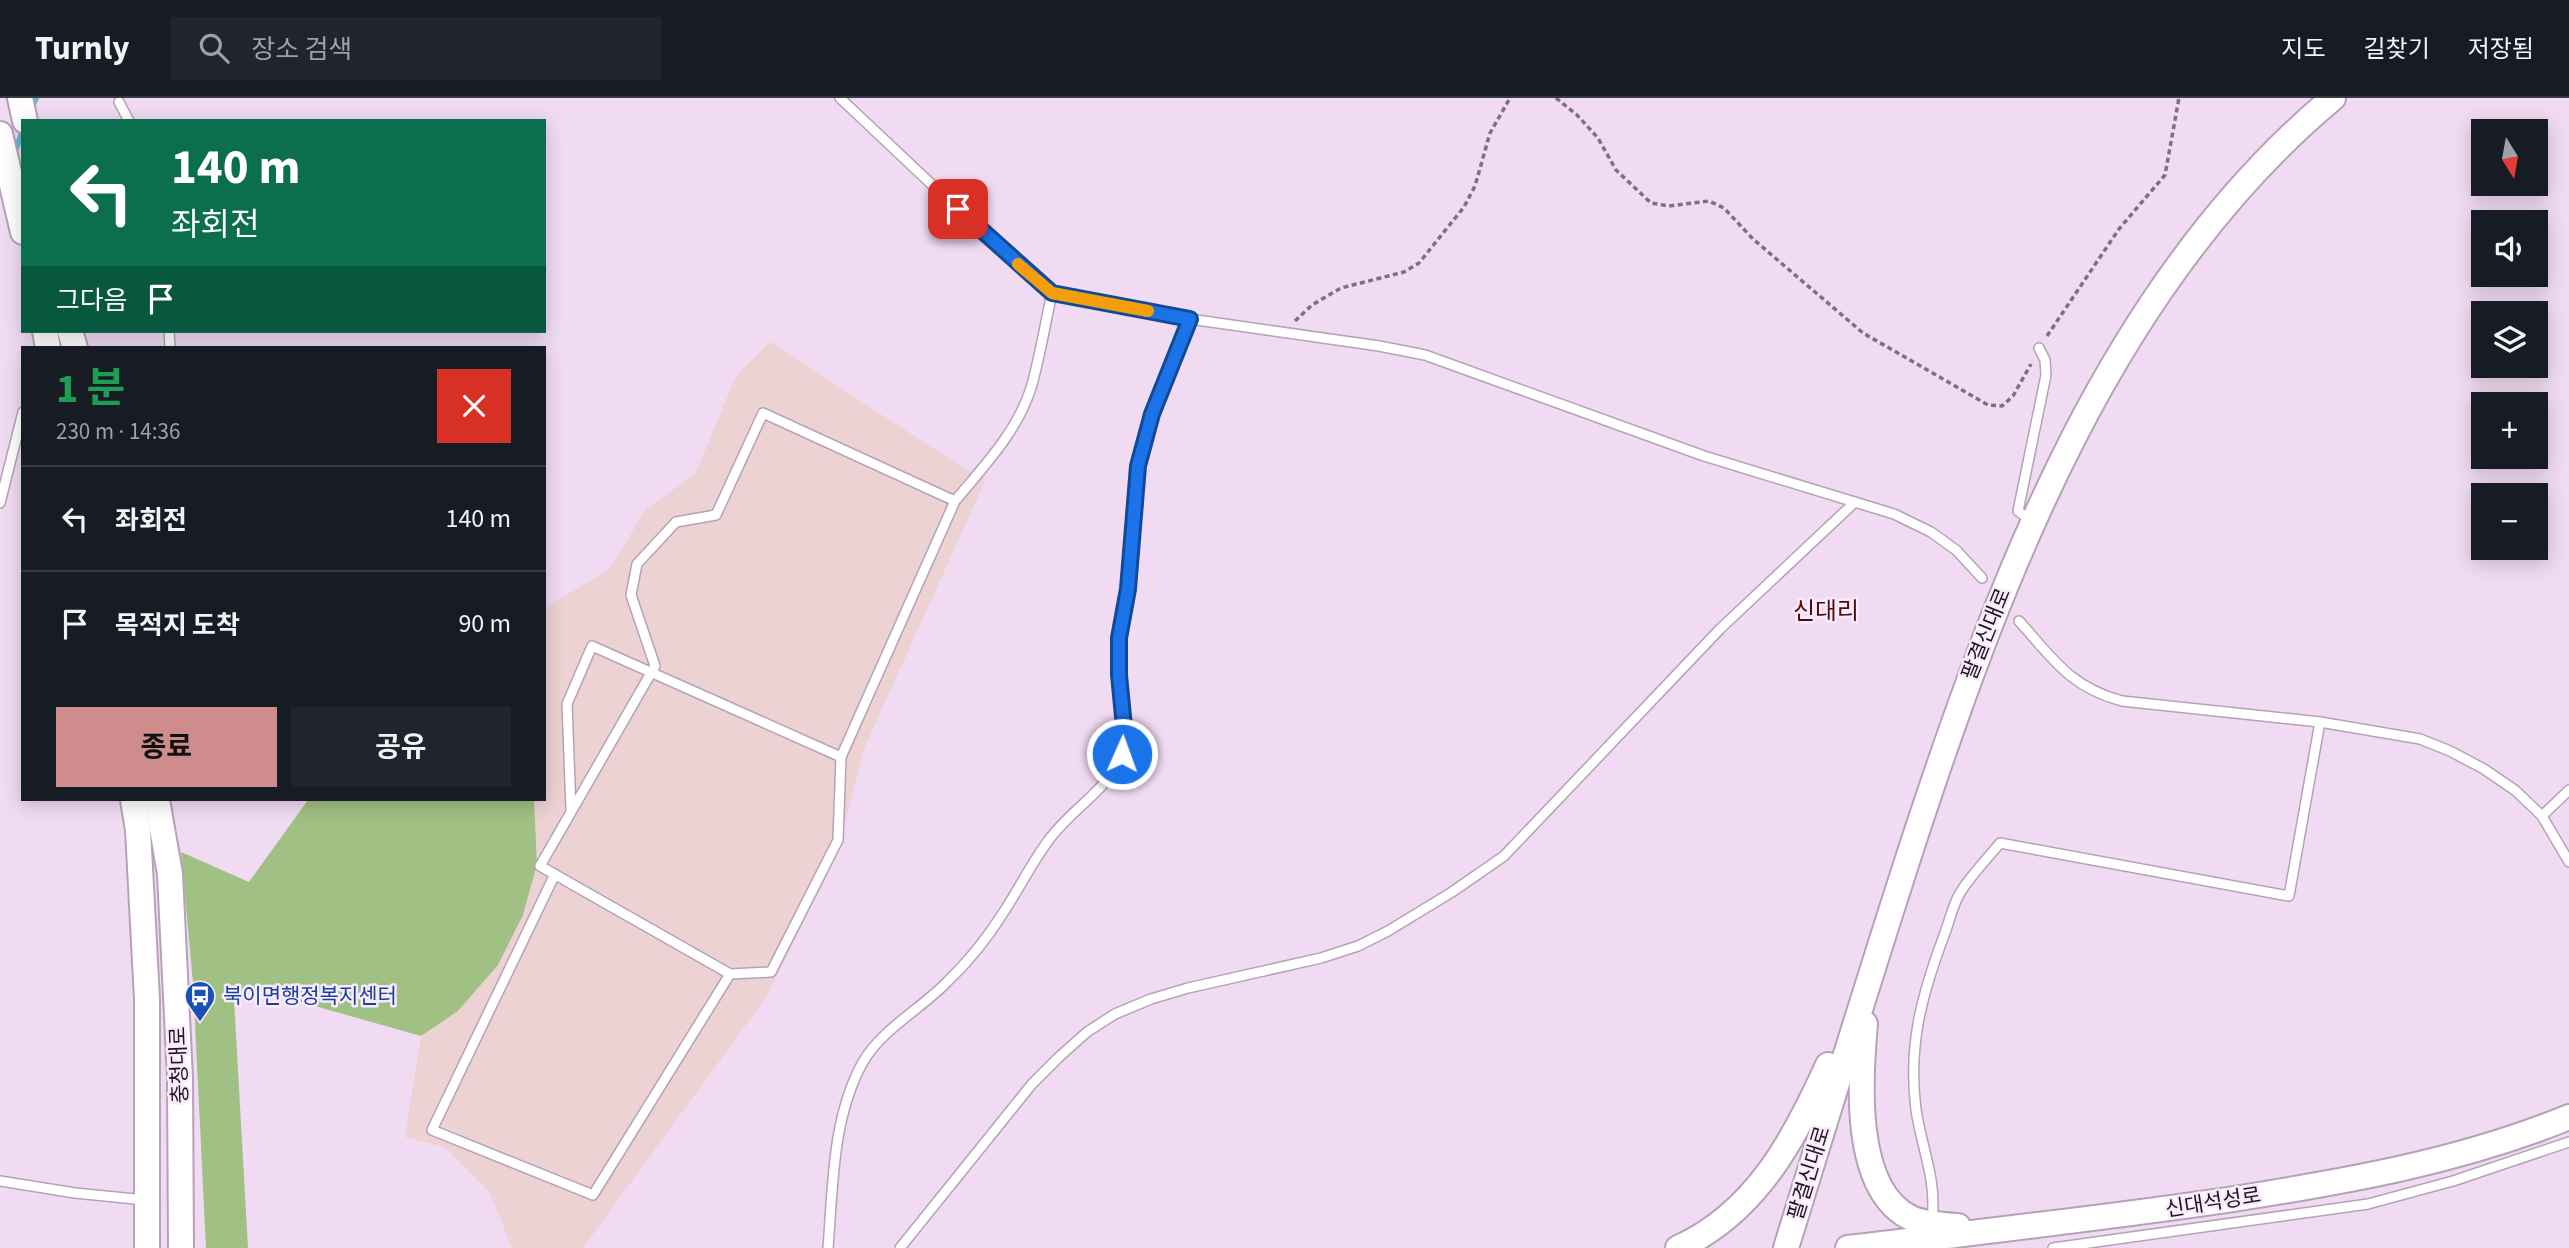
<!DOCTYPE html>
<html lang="ko">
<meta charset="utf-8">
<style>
:root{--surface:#171b24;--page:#20242c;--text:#f1f3f6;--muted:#9ea1a6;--line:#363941;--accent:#cf8c8c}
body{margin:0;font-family:"Source Sans 3","Noto Sans KR",sans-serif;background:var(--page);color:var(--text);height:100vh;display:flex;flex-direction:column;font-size:26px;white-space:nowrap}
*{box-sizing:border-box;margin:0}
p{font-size:23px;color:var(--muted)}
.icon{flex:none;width:38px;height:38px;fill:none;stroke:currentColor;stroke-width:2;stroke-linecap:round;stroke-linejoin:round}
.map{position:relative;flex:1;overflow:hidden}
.side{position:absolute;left:21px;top:248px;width:525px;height:455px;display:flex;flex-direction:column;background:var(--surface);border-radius:0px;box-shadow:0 4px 18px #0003}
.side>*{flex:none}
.guide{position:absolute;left:21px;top:21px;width:525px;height:214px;border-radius:0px;box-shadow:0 4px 18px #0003;background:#0b6e4f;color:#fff;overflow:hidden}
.needle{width:46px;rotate:169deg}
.buttons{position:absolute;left:2471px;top:21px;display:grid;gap:14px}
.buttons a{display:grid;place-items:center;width:77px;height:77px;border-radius:0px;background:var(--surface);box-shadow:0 4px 18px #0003;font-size:35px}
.pin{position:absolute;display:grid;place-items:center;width:60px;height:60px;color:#fff;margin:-30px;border-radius:14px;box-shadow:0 4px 10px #0006}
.me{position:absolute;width:77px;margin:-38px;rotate:2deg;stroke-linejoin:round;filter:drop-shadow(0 0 5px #0008)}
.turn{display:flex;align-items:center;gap:24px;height:147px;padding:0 35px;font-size:32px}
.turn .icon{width:91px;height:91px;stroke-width:2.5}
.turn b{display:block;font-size:49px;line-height:60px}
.then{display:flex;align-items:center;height:66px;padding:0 35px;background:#0003;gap:14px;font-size:26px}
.round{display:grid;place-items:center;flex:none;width:74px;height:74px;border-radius:0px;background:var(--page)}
.overview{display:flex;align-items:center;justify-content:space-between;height:119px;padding:0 35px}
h1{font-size:42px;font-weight:700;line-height:52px;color:#1e9e55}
.primary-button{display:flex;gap:14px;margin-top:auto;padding:14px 35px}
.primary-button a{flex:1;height:80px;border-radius:0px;background:var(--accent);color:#111;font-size:28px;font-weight:700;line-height:80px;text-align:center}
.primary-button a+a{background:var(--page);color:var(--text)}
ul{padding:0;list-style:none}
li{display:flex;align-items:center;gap:21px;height:105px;padding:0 35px;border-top:2px solid var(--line)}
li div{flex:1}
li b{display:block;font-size:26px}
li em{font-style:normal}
header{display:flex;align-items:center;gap:42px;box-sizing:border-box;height:98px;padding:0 35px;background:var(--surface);border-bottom:2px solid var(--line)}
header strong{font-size:33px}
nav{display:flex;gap:38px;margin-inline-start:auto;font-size:24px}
.search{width:490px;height:63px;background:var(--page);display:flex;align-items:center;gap:18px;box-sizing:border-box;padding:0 24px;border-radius:0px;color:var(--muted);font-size:26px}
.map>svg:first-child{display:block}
</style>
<header>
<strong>Turnly</strong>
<div class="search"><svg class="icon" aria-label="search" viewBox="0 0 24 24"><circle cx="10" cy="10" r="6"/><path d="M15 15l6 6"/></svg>장소 검색</div>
<nav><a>지도</a><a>길찾기</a><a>저장됨</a></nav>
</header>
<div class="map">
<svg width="2569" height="1150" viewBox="0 0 2569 1150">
<rect width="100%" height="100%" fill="#f0dbf3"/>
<polygon fill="#edd2d4" points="770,244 968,373 986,381 864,651 837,757 767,898 583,1150 512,1150 490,1095 444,1049 405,1039 421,938 458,913 498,867 523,817 537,766 534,702 544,702 544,513 547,508 609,472 646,411 695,376 737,276"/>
<polygon fill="#a1c083" points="308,702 534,702 537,766 523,817 498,867 458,913 421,938 251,890 234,901 248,1150 206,1150 193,885 181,754 249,784"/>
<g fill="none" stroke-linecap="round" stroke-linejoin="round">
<g stroke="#6ab6da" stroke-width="6">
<polyline points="31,11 36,0"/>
<polyline points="14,55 23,33"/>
</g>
<g stroke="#b6a2b8" stroke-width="12">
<g id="lane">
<polyline points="840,0 997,148 1052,195 1190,221 1379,248 1425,257 1704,358 1894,416 1931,434 1956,452 1982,480"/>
<polyline points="119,4 129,23"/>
<polyline points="169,233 170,250"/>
<path d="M955 403 841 659 838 742 771 874 730 876 540 768 655 568 631 497 637 466 676 424 716 417 763 315 955 403C984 368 1017 334 1031 290 1040 259 1045 226 1052 195"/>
<polyline points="0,405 23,314"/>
<polyline points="2032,423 2018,413 2046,277 2045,262 2039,250"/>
<path d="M2019 523C2053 561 2070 589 2122 603L2320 624 2420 641 2450 653 2484 671 2516 693 2542 718 2569 764"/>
<polyline points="571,712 567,606 592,548 841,659"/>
<polyline points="2542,718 2569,692"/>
<polyline points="555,776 432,1032 593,1097 730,876"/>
<polyline points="0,1083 75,1095 145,1102"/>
<path d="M1932 1123C1937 1081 1922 1052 1916 1012 1908 948 1921 900 1943 840 1949 826 1952 808 1960 795 1971 777 1987 761 2000 745L2289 798 2320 624"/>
<path d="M828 1150C833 1089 832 1019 863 964 882 931 921 911 947 884 968 864 988 839 1003 815 1019 791 1031 766 1048 743 1067 716 1099 697 1116 669 1135 637 1114 576 1119 538 1123 510 1129 483 1132 455 1135 415 1133 373 1145 334 1156 295 1174 258 1190 221"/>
<polyline points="900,1150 1032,986 1059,959 1087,934 1115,916 1151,901 1188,890 1321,860 1358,848 1388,833 1452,794 1504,758 1720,531 1855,404"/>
<polyline points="2053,1150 2368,1106 2453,1083 2569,1044"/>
</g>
</g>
<g stroke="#b6a2b8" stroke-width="28">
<g id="secondary">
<polyline points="20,0 25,23"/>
<polyline points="0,36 23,134"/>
<polyline points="45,233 48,250"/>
<polyline points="70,233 75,250"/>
<polyline points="133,702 138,732 147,901 147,1150"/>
<polyline points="157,702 170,776 180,980 181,1150"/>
<path d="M1865 926C1860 980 1852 1092 1911 1120 1924 1126 1943 1127 1958 1128"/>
<path d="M1678 1150C1756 1115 1795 1040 1828 967"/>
<path d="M1786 1150C1828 1014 1870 877 1914 742 2002 475 2111 185 2333 0"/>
<path d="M1848 1150C1977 1134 2106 1120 2234 1101 2348 1083 2462 1063 2569 1019"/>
</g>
</g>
<g stroke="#7d707f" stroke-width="3.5" stroke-dasharray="5 3.5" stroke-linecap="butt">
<polyline points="1556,0 1577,17 1598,40 1616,72 1651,105 1669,108 1709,103 1724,110 1753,141 1863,235 1988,307 2002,308 2013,298 2031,266"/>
<polyline points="1295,223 1312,207 1341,190 1404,174 1419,165 1464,109 1475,88 1490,35 1510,0"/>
<polyline points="2047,238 2119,131 2165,77 2179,0"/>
</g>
<use href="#lane" stroke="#fff" stroke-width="9"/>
<use href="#secondary" stroke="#fff" stroke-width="24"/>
</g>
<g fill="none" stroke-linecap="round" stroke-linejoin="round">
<g stroke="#114b97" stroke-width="18">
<polyline id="route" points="958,111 1052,195 1190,221 1152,316 1138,368 1128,491 1119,540 1119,577 1125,639 1122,656"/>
</g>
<use href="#route" stroke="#1a73e8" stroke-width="12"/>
<polyline stroke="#f59e0b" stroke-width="12" points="1018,166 1052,195 1148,213"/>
</g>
<defs>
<g id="bus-pin" transform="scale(1.575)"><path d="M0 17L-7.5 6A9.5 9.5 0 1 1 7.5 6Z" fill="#1a4fb4" stroke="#fbeafd"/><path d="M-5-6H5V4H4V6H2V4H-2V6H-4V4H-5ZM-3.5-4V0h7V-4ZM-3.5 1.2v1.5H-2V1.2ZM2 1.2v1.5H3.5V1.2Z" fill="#fff"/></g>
</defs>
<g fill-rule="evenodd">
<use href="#bus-pin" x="200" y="898"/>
</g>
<g text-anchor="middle" stroke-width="5" stroke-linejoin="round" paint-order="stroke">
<g font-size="21" fill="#1d161e" stroke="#fbeafd">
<text transform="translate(1986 536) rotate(-68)" y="7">팔결신대로</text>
<text transform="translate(179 967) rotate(-92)" y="7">충청대로</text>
<text transform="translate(1809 1075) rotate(-73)" y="7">팔결신대로</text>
<text transform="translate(2213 1104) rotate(-9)" y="7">신대석성로</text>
</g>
<g font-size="21" fill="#164399" stroke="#fbeafd" text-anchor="start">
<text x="223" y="905">북이면행정복지센터</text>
</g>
<g font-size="24" fill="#500c07" stroke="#fbeafd">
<text x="1826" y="521">신대리</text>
</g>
</g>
</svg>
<div class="buttons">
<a><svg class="needle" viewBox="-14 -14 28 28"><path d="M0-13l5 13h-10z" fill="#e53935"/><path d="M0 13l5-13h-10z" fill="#9ea1a6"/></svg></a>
<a><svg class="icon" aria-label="sound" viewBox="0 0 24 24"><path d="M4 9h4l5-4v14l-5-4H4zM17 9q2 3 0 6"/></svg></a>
<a><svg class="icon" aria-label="layers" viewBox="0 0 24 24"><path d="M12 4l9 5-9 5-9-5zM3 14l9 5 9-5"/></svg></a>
<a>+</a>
<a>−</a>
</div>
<div class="pin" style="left:958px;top:111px;background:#d93025"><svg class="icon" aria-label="arrive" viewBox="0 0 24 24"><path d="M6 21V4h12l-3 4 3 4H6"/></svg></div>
<svg class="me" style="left:1122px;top:656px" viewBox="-20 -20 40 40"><circle r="17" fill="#1a73e8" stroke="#fff" stroke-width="3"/><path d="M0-11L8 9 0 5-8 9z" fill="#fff"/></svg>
<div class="guide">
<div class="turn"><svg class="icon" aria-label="left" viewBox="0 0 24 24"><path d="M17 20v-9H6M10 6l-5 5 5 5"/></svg><div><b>140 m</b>좌회전</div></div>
<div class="then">그다음<svg class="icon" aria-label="arrive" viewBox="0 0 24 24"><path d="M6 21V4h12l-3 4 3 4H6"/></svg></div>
</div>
<section class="side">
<div class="overview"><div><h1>1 분</h1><p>230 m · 14:36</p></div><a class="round" style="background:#d93025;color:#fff"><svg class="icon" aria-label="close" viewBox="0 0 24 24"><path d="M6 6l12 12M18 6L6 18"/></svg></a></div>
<ul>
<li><svg class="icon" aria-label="left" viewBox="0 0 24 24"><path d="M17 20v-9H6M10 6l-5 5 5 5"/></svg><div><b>좌회전</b></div><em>140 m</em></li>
<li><svg class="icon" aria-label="arrive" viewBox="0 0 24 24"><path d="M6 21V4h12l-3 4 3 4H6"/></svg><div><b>목적지 도착</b></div><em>90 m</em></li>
</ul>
<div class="primary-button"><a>종료</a><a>공유</a></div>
</section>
</div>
